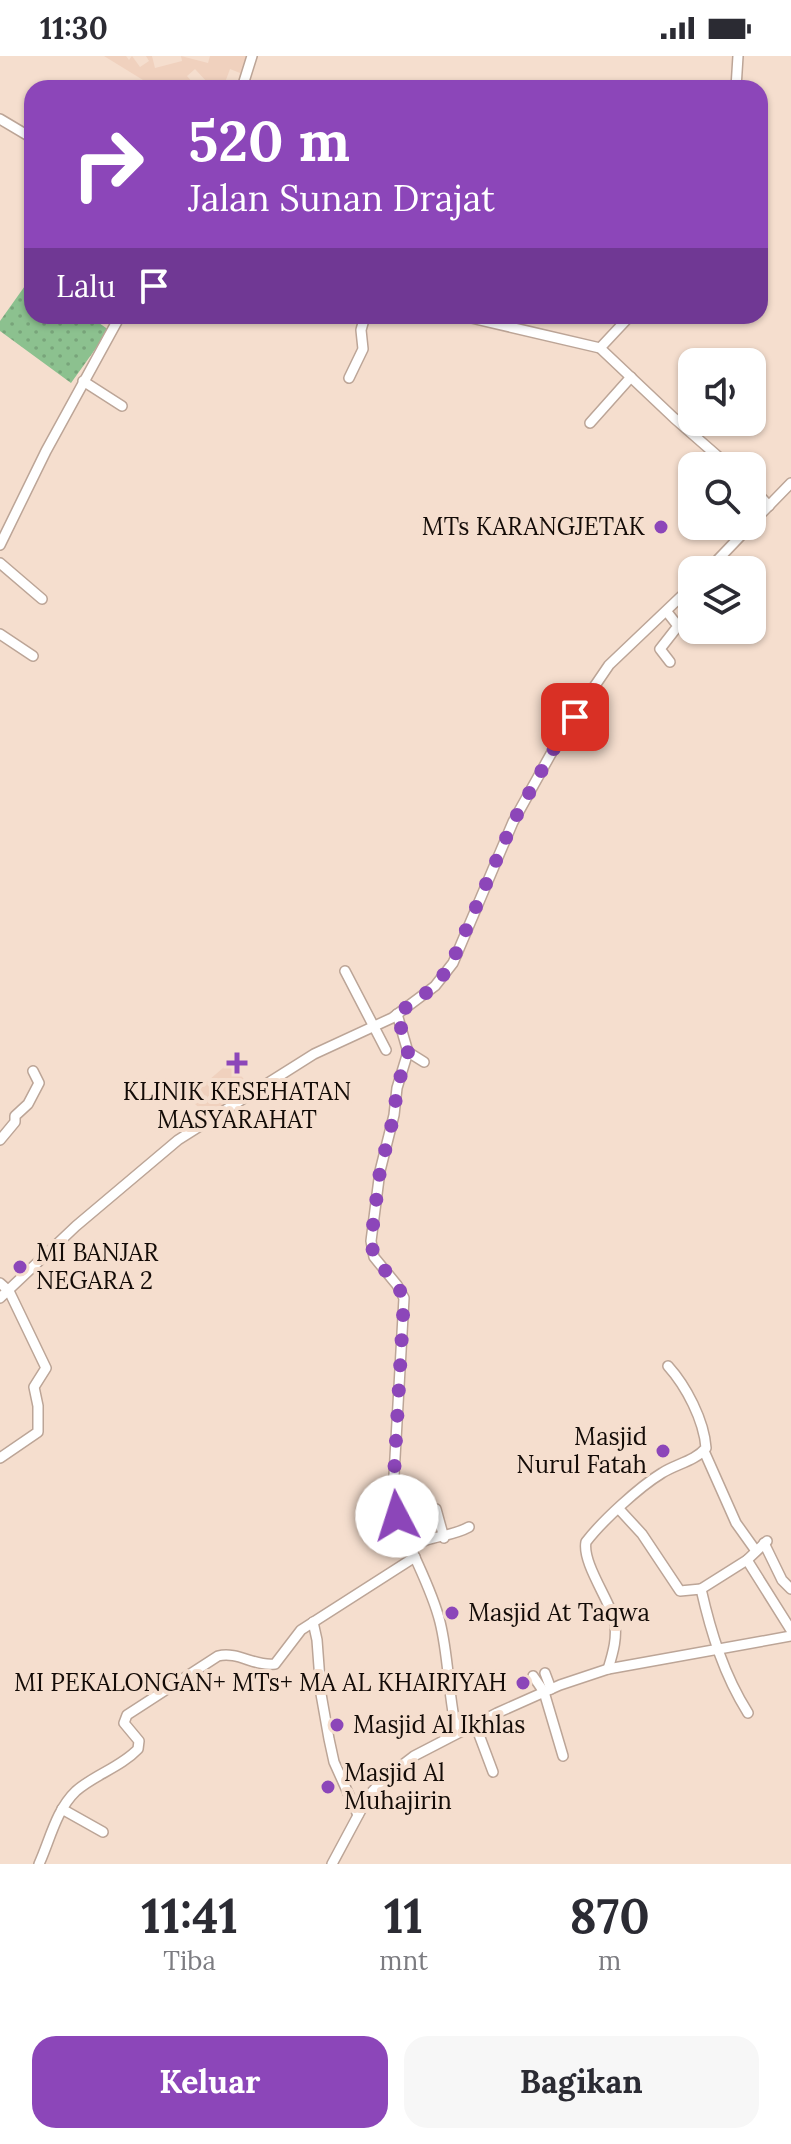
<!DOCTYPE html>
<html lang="id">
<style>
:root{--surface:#fff;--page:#f7f7f7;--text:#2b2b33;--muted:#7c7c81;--accent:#8c46b9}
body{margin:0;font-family:Lora,serif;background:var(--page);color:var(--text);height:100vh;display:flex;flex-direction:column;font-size:30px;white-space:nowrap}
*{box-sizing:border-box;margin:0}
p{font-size:26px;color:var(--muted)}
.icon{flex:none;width:44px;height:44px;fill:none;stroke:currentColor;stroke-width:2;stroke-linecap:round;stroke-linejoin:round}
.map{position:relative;height:1808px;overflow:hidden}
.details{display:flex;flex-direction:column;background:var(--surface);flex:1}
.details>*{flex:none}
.banner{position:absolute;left:24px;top:24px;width:744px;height:244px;border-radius:24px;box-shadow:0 2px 6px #0004;background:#8c46b9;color:#fff;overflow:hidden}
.fabs{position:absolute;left:678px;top:292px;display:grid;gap:16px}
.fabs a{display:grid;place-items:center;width:88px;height:88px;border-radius:16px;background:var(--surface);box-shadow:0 2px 6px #0004;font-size:40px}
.pin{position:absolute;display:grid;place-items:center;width:68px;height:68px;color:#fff;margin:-34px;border-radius:16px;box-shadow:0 4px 12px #0006}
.me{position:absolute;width:88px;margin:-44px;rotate:355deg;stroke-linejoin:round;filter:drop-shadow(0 0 6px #0008)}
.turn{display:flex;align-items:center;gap:28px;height:168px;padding:0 32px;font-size:36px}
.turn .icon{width:104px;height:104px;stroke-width:2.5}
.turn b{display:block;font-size:56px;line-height:68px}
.then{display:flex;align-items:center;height:76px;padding:0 32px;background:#0003;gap:16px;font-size:30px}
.eta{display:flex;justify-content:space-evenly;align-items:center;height:136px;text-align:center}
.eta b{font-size:48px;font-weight:800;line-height:56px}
.primary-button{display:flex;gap:16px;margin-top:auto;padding:16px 32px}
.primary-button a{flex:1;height:92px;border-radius:24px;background:var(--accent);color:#fff;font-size:32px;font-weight:800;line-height:92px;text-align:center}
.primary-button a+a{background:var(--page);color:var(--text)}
.status{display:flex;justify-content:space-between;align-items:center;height:56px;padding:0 40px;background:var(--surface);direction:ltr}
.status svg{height:22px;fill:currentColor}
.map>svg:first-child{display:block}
</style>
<div class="status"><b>11:30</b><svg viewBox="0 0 49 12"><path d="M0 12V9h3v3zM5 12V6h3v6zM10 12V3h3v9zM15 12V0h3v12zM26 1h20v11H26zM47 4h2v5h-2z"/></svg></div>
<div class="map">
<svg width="791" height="1808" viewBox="0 0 791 1808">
<defs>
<pattern id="grass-dots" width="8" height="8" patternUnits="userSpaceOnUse" patternTransform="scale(2)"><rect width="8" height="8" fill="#8cc18f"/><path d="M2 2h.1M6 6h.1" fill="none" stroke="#78a47a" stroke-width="1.8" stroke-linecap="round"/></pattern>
</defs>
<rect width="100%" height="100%" fill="#f5dece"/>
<g fill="#f0d1be">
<polygon points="104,0 126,0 129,4 132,0 140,11 149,5 146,0 152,0 155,12 182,5 181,0 208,7 210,0 247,0 236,32 240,17 230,13 223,32 212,32 209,29 203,32 208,27 195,13 187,20 197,32 156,32"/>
<polygon points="230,1006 251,1032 210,1061 188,1042"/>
</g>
<polygon fill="url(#grass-dots)" points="32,220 32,260 89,260 109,274 71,327 0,275 0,265"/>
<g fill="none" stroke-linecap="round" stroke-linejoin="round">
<g stroke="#bca597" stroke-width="12">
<g id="minor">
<polyline points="242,32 252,0"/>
<polyline points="736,32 738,0"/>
<polyline points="0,63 32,82"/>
<polyline points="463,260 600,292 674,362 729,410"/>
<polyline points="600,292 630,260"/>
<polyline points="349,322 363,293 361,274 365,260"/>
<polyline points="83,325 122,350"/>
<polyline points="590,367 631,321"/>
<polyline points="752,431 769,450"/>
<polyline points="752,467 791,427"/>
<polyline points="698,475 703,470"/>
<polyline points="0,489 46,395 120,260"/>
<polyline points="0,507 42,543"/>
<polyline points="708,514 750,470"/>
<polyline points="667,556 678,570 660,593 670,606"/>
<polyline points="0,578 33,600"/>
<polyline points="345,915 386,994"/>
<path d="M397 958 408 996 397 1032 394 1059 380 1115 371 1185 374 1201 397 1229 404 1242 393 1437C400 1482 429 1521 440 1566 449 1602 448 1640 457 1677"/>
<polyline points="408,996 424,1006"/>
<polyline points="0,1084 15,1066 15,1060 28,1048 39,1027 33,1015"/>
<polyline points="0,1227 9,1235 46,1312 34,1331 38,1350 38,1376 0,1402"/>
<polyline points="0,1242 76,1170 178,1084 314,998 392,962 435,930 453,907 513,766 562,678 609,609 692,530"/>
<polyline points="704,1395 736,1467 756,1495"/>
<polyline points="436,1453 444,1482"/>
<polyline points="619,1453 642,1478 680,1535 701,1533"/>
<polyline points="764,1487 782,1524 791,1533"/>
<path d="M411 1492C428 1479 449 1482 469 1471"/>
<polyline points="747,1504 791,1574"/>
<polyline points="313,1566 317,1584 321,1638 329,1683 334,1706 358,1759"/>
<path d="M608 1613C613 1597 618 1580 614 1563 608 1542 582 1506 586 1486 602 1465 639 1431 662 1417 676 1408 695 1405 706 1392 704 1364 686 1330 668 1310"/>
<polyline points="545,1617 551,1633"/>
<polyline points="533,1620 544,1636 563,1700"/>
<path d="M748 1657C724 1619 711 1577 701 1533L747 1504 767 1485"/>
<polyline points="475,1668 493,1716"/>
<polyline points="62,1753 103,1776"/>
<path d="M39 1808C50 1784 56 1754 76 1735 94 1719 121 1711 138 1693L139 1685 124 1667 127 1659 218 1600C238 1595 255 1611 275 1608L301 1574 415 1501"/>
<polyline points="332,1808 369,1739 384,1723 414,1700 497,1657 560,1629 608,1613 791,1580"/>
</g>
</g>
<use href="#minor" stroke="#fff" stroke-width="9"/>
</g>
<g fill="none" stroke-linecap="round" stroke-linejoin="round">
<polyline stroke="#8c46b9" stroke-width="14" stroke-dasharray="0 25.2" points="397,1460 393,1437 404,1242 397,1229 374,1201 371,1185 380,1115 394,1059 397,1032 408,996 397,958 426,937 449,913 513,766 562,678 575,661"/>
</g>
<g fill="#8c46b9" stroke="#f5dece" stroke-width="3">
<circle cx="661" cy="471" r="8"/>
<path d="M233 995h8v8h8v8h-8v8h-8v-8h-8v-8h8z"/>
<circle cx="20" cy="1211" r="8"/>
<circle cx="663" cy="1395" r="8"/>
<circle cx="452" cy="1557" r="8"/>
<circle cx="523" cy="1627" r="8"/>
<circle cx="337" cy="1669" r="8"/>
<circle cx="328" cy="1731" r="8"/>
</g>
<g text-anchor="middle" stroke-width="8" stroke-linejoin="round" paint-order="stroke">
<g font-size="24" fill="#130b07" stroke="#f5dece" text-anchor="start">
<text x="645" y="479" text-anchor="end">MTs KARANGJETAK</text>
<text x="237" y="1044" text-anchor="middle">KLINIK KESEHATAN<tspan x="237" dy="28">MASYARAHAT</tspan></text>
<text x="36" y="1205">MI BANJAR<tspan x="36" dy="28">NEGARA 2</tspan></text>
<text x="647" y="1389" text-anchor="end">Masjid<tspan x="647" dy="28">Nurul Fatah</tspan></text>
<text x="468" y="1565">Masjid At Taqwa</text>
<text x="507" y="1635" text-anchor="end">MI PEKALONGAN+ MTs+ MA AL KHAIRIYAH</text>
<text x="353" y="1677">Masjid Al Ikhlas</text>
<text x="344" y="1725">Masjid Al<tspan x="344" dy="28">Muhajirin</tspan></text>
</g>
</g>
</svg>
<div class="fabs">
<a><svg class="icon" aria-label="sound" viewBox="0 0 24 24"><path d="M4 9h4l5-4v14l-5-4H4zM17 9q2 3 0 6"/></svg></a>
<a><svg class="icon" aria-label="search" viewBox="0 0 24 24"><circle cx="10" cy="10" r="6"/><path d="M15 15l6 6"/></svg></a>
<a><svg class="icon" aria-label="layers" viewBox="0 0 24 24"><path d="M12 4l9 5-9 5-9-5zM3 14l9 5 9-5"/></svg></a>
</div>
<div class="pin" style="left:575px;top:661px;background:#d93025"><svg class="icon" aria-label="arrive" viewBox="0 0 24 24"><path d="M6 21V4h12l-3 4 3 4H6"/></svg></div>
<svg class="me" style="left:397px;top:1460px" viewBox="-20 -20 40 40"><circle r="19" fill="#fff"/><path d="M0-13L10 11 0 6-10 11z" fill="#8c46b9"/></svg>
<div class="banner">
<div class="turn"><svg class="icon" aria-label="right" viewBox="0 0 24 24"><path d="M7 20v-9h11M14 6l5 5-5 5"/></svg><div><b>520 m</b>Jalan Sunan Drajat</div></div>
<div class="then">Lalu<svg class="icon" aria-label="arrive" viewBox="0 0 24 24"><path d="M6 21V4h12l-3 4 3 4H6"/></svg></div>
</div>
</div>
<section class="details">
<div class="eta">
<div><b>11:41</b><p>Tiba</p></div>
<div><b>11</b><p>mnt</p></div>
<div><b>870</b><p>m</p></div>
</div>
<div class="primary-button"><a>Keluar</a><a>Bagikan</a></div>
</section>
